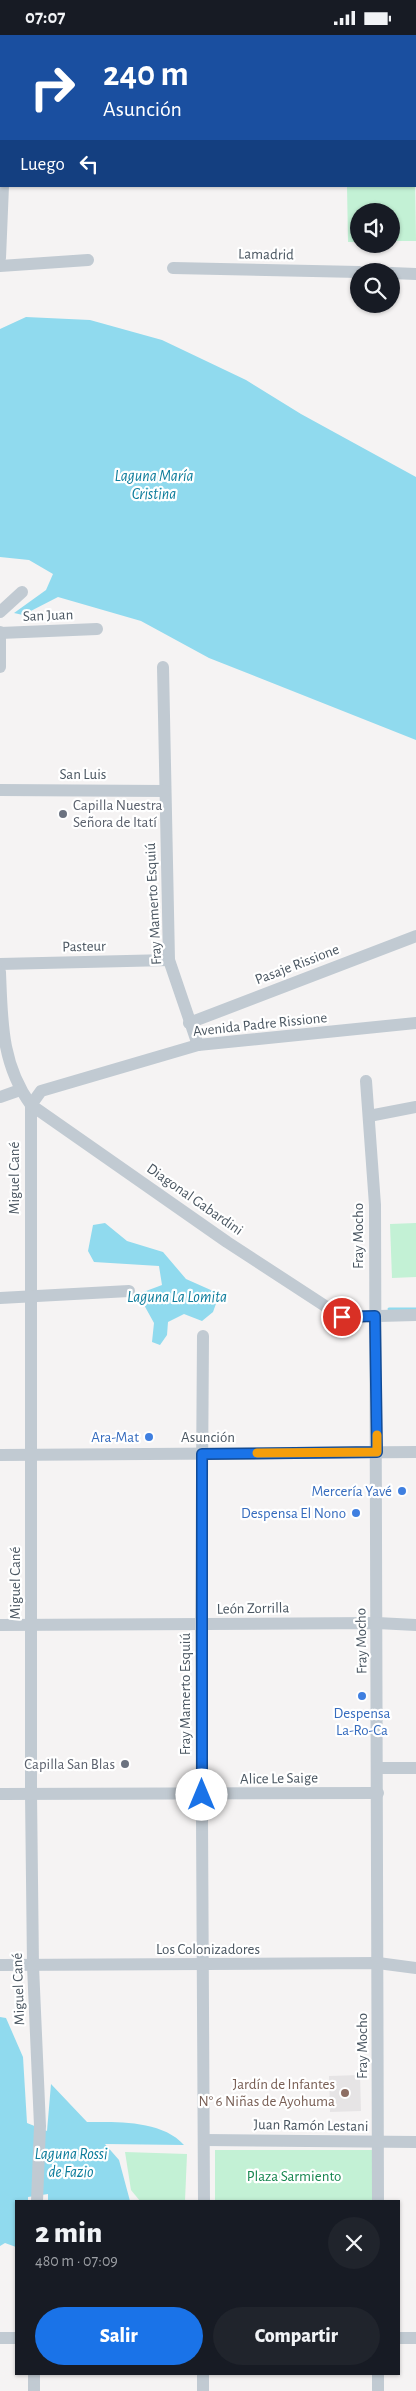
<!DOCTYPE html>
<html lang="es">
<meta charset="utf-8">
<style>
:root{--surface:#171b24;--page:#20242c;--text:#f1f3f6;--muted:#9ea1a6;--accent:#1a73e8}
body{margin:0;font-family:"Alegreya Sans",sans-serif;background:var(--page);color:var(--text);height:100vh;display:flex;flex-direction:column;font-size:19px;white-space:nowrap}
*{box-sizing:border-box;margin:0}
p{font-size:16px;color:var(--muted)}
.icon{flex:none;width:28px;height:28px;fill:none;stroke:currentColor;stroke-width:2;stroke-linecap:round;stroke-linejoin:round}
.map{position:relative;flex:1;overflow:hidden}
.details{position:absolute;left:15px;top:2165px;width:385px;height:175px;display:flex;flex-direction:column;background:var(--surface);border-radius:0px;box-shadow:0 1px 4px #0004}
.details>*{flex:none}
.guide{position:absolute;left:0px;top:0px;width:416px;height:152px;box-shadow:0 1px 4px #0004;background:#1a4fa0;color:#fff;overflow:hidden}
.fabs{position:absolute;left:350px;top:168px;display:grid;gap:10px}
.fabs a{display:grid;place-items:center;width:50px;height:50px;border-radius:50%;background:var(--surface);box-shadow:0 1px 4px #0004;font-size:25px}
.pin{position:absolute;display:grid;place-items:center;width:42px;height:42px;color:#fff;margin:-21px;border:2px solid #fff;border-radius:50%;box-shadow:0 1px 5px #0007}
.me{position:absolute;width:55px;margin:-28px;rotate:0deg;stroke-linejoin:round;filter:drop-shadow(0 0 4px #0008)}
.turn{display:flex;align-items:center;gap:18px;height:105px;padding:0 20px;font-size:22px}
.turn .icon{width:65px;height:65px;stroke-width:2.5}
.turn b{display:block;font-size:35px;line-height:42px}
.then{display:flex;align-items:center;height:48px;padding:0 20px;background:#0003;gap:10px;font-size:19px}
.round{display:grid;place-items:center;flex:none;width:52px;height:52px;border-radius:26px;background:var(--page)}
.headline{display:flex;align-items:center;justify-content:space-between;height:85px;padding:0 20px}
h1{font-size:30px;font-weight:800;line-height:38px}
.cta{display:flex;gap:10px;margin-top:auto;padding:10px 20px}
.cta a{flex:1;height:58px;border-radius:30px;background:var(--accent);color:#fff;font-size:20px;font-weight:800;line-height:58px;text-align:center}
.cta a+a{background:var(--page);color:var(--text)}
.status{display:flex;justify-content:space-between;align-items:center;height:35px;padding:0 25px;background:var(--surface);direction:ltr}
.status svg{height:14px;fill:currentColor}
.map>svg:first-child{display:block}
</style>
<div class="status"><b>07:07</b><svg viewBox="0 0 49 12"><path d="M0 12V9h3v3zM5 12V6h3v6zM10 12V3h3v9zM15 12V0h3v12zM26 1h20v11H26zM47 4h2v5h-2z"/></svg></div>
<div class="map">
<svg width="416" height="2356" viewBox="0 0 416 2356">
<rect width="100%" height="100%" fill="#f5f3f3"/>
<polygon fill="#e6e4e5" points="360,2040 361,2076 330,2077 329,2041"/>
<g fill="#c3f1d5">
<polygon points="415,145 416,206 391,206 391,176 359,176 359,207 348,207 347,151 415,151"/>
<polygon points="416,1188 416,1242 392,1243 390,1189"/>
<rect x="215" y="2115" width="157" height="51"/>
<polygon points="125,2117 187,2119 185,2166 140,2166 131,2155"/>
</g>
<g fill="#90daee">
<polygon points="26,282 90,285 162,305 246,345 301,379 416,442 416,705 209,623 141,586 58,562 23,580 14,578 46,555 53,539 29,525 0,522 0,294"/>
<polygon points="105,1188 127,1206 163,1217 186,1244 213,1256 218,1263 213,1277 202,1286 184,1279 168,1287 167,1300 160,1310 152,1307 154,1288 138,1259 162,1250 159,1231 94,1227 88,1216 93,1190"/>
<path d="M0 1982 6 1983 23 2022 27 2088 47 2096 51 2049 87 2087C117 2087 162 2085 184 2110L105 2109 119 2125 130 2166H48V2159L28 2162V2166H16V2212L5 2208 0 2211Z"/>
</g>
<g fill="none" stroke-linecap="round" stroke-linejoin="round">
<polyline stroke="#90daee" stroke-width="3" points="389,1274 416,1274"/>
<g stroke="#c1cad2" stroke-width="12">
<polyline points="263,1 263,0"/>
<polyline points="345,1 345,0"/>
<polyline points="415,53 416,53"/>
<polyline points="0,59 1,59"/>
<polyline points="0,223 3,151"/>
<polyline points="0,231 88,225"/>
<polyline points="173,233 359,237"/>
<polyline points="391,238 416,239"/>
<polyline points="0,577 22,557"/>
<polyline points="0,597 0,632"/>
<polyline points="0,598 97,594"/>
<polyline points="163,632 169,925 198,1010"/>
<polyline points="0,755 165,756"/>
<polyline points="0,929 169,925"/>
<path d="M0 937C2 985 1 1029 31 1070V1759L33 1931 40 2091 37 2166"/>
<polyline points="189,988 416,901"/>
<polyline points="416,988 198,1010 41,1056 31,1070 227,1207 342,1282 416,1280"/>
<polyline points="366,1046 375,1170 378,2166"/>
<polyline points="0,1062 20,1055"/>
<polyline points="369,1081 416,1072"/>
<polyline points="0,1263 129,1256"/>
<polyline points="203,1301 201,1590 204,2166"/>
<polyline points="0,1420 416,1417"/>
<polyline points="0,1590 377,1588 416,1590"/>
<polyline points="378,1733 416,1733"/>
<polyline points="0,1759 378,1758"/>
<polyline points="0,1930 378,1928 416,1933"/>
<polyline points="205,2105 416,2107"/>
<polyline points="0,2303 16,2303"/>
<polyline points="399,2303 416,2303"/>
<polyline points="34,2339 34,2356"/>
<polyline points="378,2339 378,2356"/>
<polyline points="203,2356 203,2339"/>
</g>
</g>
<g fill="none" stroke-linecap="round" stroke-linejoin="round">
<g stroke="#114b97" stroke-width="12">
<polyline id="route" points="202,1760 202,1419 377,1417 375,1281 342,1282"/>
</g>
<use href="#route" stroke="#1a73e8" stroke-width="9"/>
<polyline stroke="#f59e0b" stroke-width="9" points="257,1418 377,1417 377,1400"/>
</g>
<g fill="#6b7280" stroke="#fff" stroke-width="2">
<circle cx="63" cy="779" r="5"/>
<circle cx="125" cy="1729" r="5"/>
</g>
<g fill="#3f7fe0" stroke="#fff" stroke-width="2">
<circle cx="149" cy="1402" r="5"/>
<circle cx="402" cy="1456" r="5"/>
<circle cx="356" cy="1478" r="5"/>
<circle cx="362" cy="1661" r="5"/>
</g>
<circle fill="#8d6e63" stroke="#fff" stroke-width="2" cx="345" cy="2058" r="5"/>
<g text-anchor="middle" stroke-width="4.5" stroke-linejoin="round" paint-order="stroke">
<g font-size="15" fill="#4a5661" stroke="#fff">
<text transform="translate(266 219) rotate(1)" y="5">Lamadrid</text>
<text transform="translate(48 580) rotate(-2)" y="5">San Juan</text>
<text x="83" y="744">San Luis</text>
<text transform="translate(153 869) rotate(-93)" y="5">Fray Mamerto Esquiú</text>
<text transform="translate(84 911) rotate(-1)" y="5">Pasteur</text>
<text transform="translate(297 929) rotate(-21)" y="5">Pasaje Rissione</text>
<text transform="translate(260 989) rotate(-6)" y="5">Avenida Padre Rissione</text>
<text transform="translate(14 1143) rotate(-90)" y="5">Miguel Cané</text>
<text transform="translate(195 1164) rotate(35)" y="5">Diagonal Gabardini</text>
<text transform="translate(358 1201) rotate(-90)" y="5">Fray Mocho</text>
<text x="208" y="1407">Asunción</text>
<text transform="translate(15 1548) rotate(-90)" y="5">Miguel Cané</text>
<text transform="translate(253 1573) rotate(-1)" y="5">León Zorrilla</text>
<text transform="translate(361 1606) rotate(-91)" y="5">Fray Mocho</text>
<text transform="translate(185 1659) rotate(-90)" y="5">Fray Mamerto Esquiú</text>
<text transform="translate(279 1743) rotate(-1)" y="5">Alice Le Saige</text>
<text x="208" y="1919">Los Colonizadores</text>
<text transform="translate(18 1954) rotate(-92)" y="5">Miguel Cané</text>
<text transform="translate(362 2011) rotate(-90)" y="5">Fray Mocho</text>
<text transform="translate(311 2090) rotate(1)" y="5">Juan Ramón Lestani</text>
</g>
<g font-size="15" fill="#5b616d" stroke="#fff" text-anchor="start">
<text x="73" y="775">Capilla Nuestra<tspan x="73" dy="17">Señora de Itatí</tspan></text>
<text x="115" y="1734" text-anchor="end">Capilla San Blas</text>
</g>
<g font-size="15" fill="#366cbe" stroke="#fff" text-anchor="end">
<text x="139" y="1407">Ara-Mat</text>
<text x="392" y="1461">Mercería Yavé</text>
<text x="346" y="1483">Despensa El Nono</text>
<text x="362" y="1683" text-anchor="middle">Despensa<tspan x="362" dy="17">La-Ro-Ca</tspan></text>
</g>
<g font-size="15" fill="#785e54" stroke="#fff" text-anchor="end">
<text x="335" y="2054">Jardín de Infantes<tspan x="335" dy="17">N° 6 Niñas de Ayohuma</tspan></text>
</g>
<g font-size="15" fill="#17864f" stroke="#fff">
<text x="294" y="2146">Plaza Sarmiento</text>
</g>
<g font-size="16" font-style="italic" fill="#0c7c9b" stroke="#fff">
<text x="154" y="446">Laguna María<tspan x="154" dy="18">Cristina</tspan></text>
<text x="177" y="1267">Laguna La Lomita</text>
<text x="71" y="2124">Laguna Rossi<tspan x="71" dy="18">de Fazio</tspan></text>
</g>
</g>
</svg>
<div class="fabs">
<a><svg class="icon" aria-label="sound" viewBox="0 0 24 24"><path d="M4 9h4l5-4v14l-5-4H4zM17 9q2 3 0 6"/></svg></a>
<a><svg class="icon" aria-label="search" viewBox="0 0 24 24"><circle cx="10" cy="10" r="6"/><path d="M15 15l6 6"/></svg></a>
</div>
<div class="pin" style="left:342px;top:1282px;background:#d93025"><svg class="icon" aria-label="arrive" viewBox="0 0 24 24"><path d="M6 21V4h12l-3 4 3 4H6"/></svg></div>
<svg class="me" style="left:202px;top:1760px" viewBox="-20 -20 40 40"><circle r="19" fill="#fff"/><path d="M0-13L10 11 0 6-10 11z" fill="#1a73e8"/></svg>
<div class="guide">
<div class="turn"><svg class="icon" aria-label="right" viewBox="0 0 24 24"><path d="M7 20v-9h11M14 6l5 5-5 5"/></svg><div><b>240 m</b>Asunción</div></div>
<div class="then">Luego<svg class="icon" aria-label="left" viewBox="0 0 24 24"><path d="M17 20v-9H6M10 6l-5 5 5 5"/></svg></div>
</div>
<section class="details">
<div class="headline"><div><h1>2 min</h1><p>480 m · 07:09</p></div><a class="round"><svg class="icon" aria-label="close" viewBox="0 0 24 24"><path d="M6 6l12 12M18 6L6 18"/></svg></a></div>
<div class="cta"><a>Salir</a><a>Compartir</a></div>
</section>
</div>
